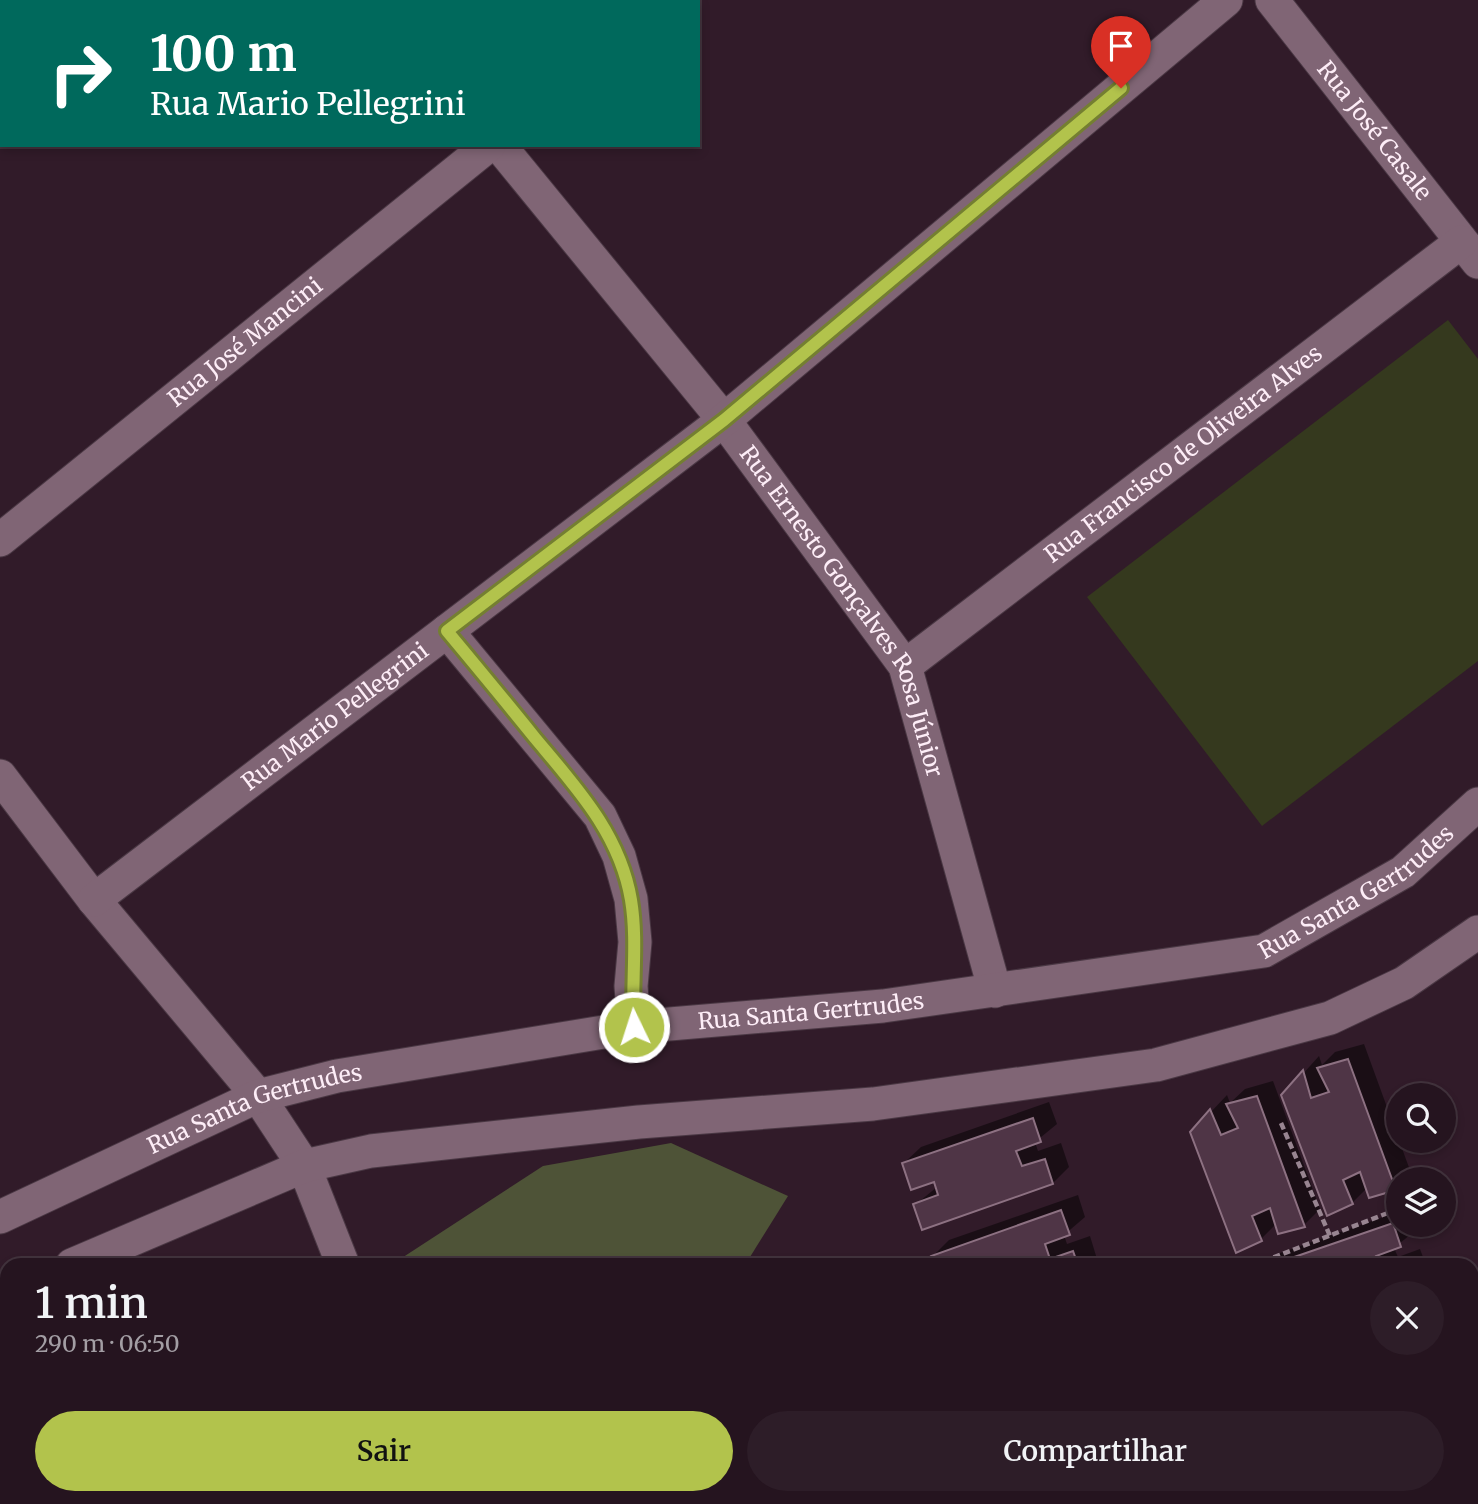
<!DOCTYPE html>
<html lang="pt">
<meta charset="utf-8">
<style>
:root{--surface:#25141f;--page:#2d1d28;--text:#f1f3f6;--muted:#a39ea4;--line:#42333d;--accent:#b2c34c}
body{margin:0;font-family:Merriweather,serif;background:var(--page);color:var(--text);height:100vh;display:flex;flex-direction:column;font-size:26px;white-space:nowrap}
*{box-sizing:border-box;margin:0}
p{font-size:23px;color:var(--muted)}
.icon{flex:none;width:38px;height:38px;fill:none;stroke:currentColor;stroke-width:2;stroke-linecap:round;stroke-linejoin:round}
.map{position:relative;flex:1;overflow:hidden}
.details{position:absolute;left:0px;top:1258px;width:1479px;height:247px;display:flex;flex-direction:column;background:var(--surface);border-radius:21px 21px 0 0;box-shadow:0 4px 10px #0003,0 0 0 2px var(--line)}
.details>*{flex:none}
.guide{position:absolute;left:0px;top:0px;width:700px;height:147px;box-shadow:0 4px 10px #0003,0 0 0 2px var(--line);background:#00695c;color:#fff;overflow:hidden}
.fabs{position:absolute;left:1386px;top:1083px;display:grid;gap:14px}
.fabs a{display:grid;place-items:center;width:70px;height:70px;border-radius:50%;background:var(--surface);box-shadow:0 4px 10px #0003,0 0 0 2px var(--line);font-size:35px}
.pin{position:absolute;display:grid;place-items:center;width:60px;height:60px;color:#fff;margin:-72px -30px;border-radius:50% 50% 50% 0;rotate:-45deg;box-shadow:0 0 7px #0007}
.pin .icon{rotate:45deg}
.me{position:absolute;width:77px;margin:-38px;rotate:356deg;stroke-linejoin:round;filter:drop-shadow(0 0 5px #0008)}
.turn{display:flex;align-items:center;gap:24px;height:147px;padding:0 35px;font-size:32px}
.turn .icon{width:91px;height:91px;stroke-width:2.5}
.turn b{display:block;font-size:49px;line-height:60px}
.round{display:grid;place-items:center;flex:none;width:74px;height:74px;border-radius:37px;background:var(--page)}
.overview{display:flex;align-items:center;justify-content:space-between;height:119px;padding:0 35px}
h1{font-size:42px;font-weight:600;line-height:52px}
.action{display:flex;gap:14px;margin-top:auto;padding:14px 35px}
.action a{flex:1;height:80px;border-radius:42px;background:var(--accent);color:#111;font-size:28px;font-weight:600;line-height:80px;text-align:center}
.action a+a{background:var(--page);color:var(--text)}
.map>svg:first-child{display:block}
</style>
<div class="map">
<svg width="1478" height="1504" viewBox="0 0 1478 1504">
<rect width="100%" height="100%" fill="#311b29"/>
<g fill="#35391e">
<polygon points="1448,320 1478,359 1478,661 1262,826 1087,597"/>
<polygon points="0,1454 7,1457 7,1498 84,1498 95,1504 0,1504"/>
</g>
<g fill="#4e5337">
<polygon points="671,1143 788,1196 745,1265 391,1265 543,1166"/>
<polygon points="439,1498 854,1498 850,1504 440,1504"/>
</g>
<g fill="#0007">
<polygon points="1364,1044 1411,1173 1404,1180 1398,1180 1395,1189 1367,1188 1352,1203 1283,1096 1319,1056 1322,1065 1335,1052"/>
<polygon points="1273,1081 1320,1209 1304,1225 1276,1224 1261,1239 1192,1132 1227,1095 1230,1103 1245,1089"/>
<polygon points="1049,1102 1057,1124 1035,1142 1038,1151 1061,1143 1069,1167 1053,1183 915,1205 937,1187 935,1180 904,1163 921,1147"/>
<polygon points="1078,1195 1085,1217 1064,1235 1067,1244 1090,1236 1097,1259 1091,1265 936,1265 933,1256 949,1240"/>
<polygon points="1398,1212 1398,1225 1414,1225 1416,1230 1394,1248 1398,1257 1420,1249 1426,1265 1267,1265 1280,1253"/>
<polygon points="1478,1356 1478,1438 1472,1440 1472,1359"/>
<polygon points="1122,1498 1165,1498 1167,1504 1105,1504"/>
<polygon points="1249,1498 1337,1498 1319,1504 1243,1504"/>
<polygon points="1384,1498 1406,1498 1409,1504 1366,1504"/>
</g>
<g fill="#4f3546" stroke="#8d7182" stroke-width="2">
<polygon points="1348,1059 1396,1190 1369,1198 1360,1172 1343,1180 1353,1204 1327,1216 1281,1095 1303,1070 1311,1098 1329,1092 1317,1068"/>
<polygon points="1257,1096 1305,1227 1278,1234 1270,1208 1252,1216 1262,1241 1236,1253 1190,1132 1210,1109 1221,1135 1238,1128 1226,1104"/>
<polygon points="1033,1118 1041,1142 1016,1151 1022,1166 1045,1159 1053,1184 922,1230 913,1204 938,1195 934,1182 911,1190 902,1163"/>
<polygon points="1061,1210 1070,1235 1045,1244 1050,1259 1073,1251 1078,1265 934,1265 931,1256"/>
<polygon points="1393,1223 1401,1247 1376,1256 1379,1265 1271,1265"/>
<polygon points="1478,1366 1478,1440 1472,1442 1472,1368"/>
<polygon points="1478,1470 1478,1492 1472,1473"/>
<polygon points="1000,1498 1061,1498 1044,1504 1002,1504"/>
<polygon points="1259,1498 1342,1498 1325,1504 1242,1504"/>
</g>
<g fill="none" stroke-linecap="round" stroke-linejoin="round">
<g stroke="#4a3844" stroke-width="19">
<polyline id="service" points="1418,1498 1420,1504"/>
</g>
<g stroke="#4a3844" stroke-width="35">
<g id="minor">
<polyline points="385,0 386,2"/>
<path id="s1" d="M1272 0 1478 262"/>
<polyline points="135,2 137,0"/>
<polyline points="674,2 676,0"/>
<polyline points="0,107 2,105"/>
<path id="s2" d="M499 145 724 420 905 666 995 991"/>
<path id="s3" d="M0 540 489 145"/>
<polyline points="447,631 600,816 619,856 631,899 635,942 631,986 634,1027"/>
<path id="s4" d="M905 666 1461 242"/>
<polyline points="0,776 94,900 258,1096 304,1166 343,1265"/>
<path id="s5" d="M94 900 724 420 1226 0"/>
<path id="s6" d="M0 1217 258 1096 337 1076 634 1027 883 1006 1264 951 1403 872 1478 804"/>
<polyline points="72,1265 304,1166 371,1151 639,1122 873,1104 1156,1065 1330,1018 1404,983 1478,932"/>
<polyline points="0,1296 7,1293"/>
<polyline points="428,1498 430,1504"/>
</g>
</g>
<g stroke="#988591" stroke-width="4.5" stroke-dasharray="7 3.5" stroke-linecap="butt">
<polyline points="1281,1123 1330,1236"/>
<polyline points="1254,1265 1398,1209"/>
</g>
<use href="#service" stroke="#806575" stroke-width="18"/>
<use href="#minor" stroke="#806575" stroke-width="33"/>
</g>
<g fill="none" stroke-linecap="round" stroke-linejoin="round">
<g stroke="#747f31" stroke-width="18">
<path id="route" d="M634 1027C631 984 638 942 631 900 620 834 576 787 535 738 506 702 477 667 447 631L724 420 1121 88"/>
</g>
<use href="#route" stroke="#b2c34c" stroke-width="12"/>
</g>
<g text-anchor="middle" stroke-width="5" stroke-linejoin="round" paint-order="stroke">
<g font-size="23" fill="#fdedf7" stroke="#271220">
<text dy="8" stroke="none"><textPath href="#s1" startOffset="166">Rua José Casale</textPath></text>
<text dy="8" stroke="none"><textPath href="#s3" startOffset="315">Rua José Mancini</textPath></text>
<text dy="8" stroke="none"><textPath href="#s4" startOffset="350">Rua Francisco de Oliveira Alves</textPath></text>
<text dy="8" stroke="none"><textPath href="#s2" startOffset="583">Rua Ernesto Gonçalves Rosa Júnior</textPath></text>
<text dy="8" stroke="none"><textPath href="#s5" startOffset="303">Rua Mario Pellegrini</textPath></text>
<text dy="8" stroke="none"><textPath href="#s6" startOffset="1412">Rua Santa Gertrudes</textPath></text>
<text dy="8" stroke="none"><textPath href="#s6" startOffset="845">Rua Santa Gertrudes</textPath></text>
<text dy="8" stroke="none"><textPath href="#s6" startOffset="278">Rua Santa Gertrudes</textPath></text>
</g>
</g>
</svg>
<div class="fabs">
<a><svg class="icon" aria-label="search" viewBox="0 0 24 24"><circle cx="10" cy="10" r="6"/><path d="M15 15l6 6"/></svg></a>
<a><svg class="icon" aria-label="layers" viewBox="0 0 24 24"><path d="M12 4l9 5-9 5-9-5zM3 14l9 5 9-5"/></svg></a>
</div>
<div class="pin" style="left:1121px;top:88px;background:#d93025"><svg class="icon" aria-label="arrive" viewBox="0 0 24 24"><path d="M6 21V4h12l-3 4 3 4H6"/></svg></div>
<svg class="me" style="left:634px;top:1027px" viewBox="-20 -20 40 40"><circle r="17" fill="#b2c34c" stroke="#fff" stroke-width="3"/><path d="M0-11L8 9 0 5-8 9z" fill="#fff"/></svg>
<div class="guide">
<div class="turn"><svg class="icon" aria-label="right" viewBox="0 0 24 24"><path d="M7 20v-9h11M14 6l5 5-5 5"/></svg><div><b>100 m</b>Rua Mario Pellegrini</div></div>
</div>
<section class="details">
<div class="overview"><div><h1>1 min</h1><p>290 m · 06:50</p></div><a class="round"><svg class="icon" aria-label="close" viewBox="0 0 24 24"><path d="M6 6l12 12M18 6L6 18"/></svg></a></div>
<div class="action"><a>Sair</a><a>Compartilhar</a></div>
</section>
</div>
